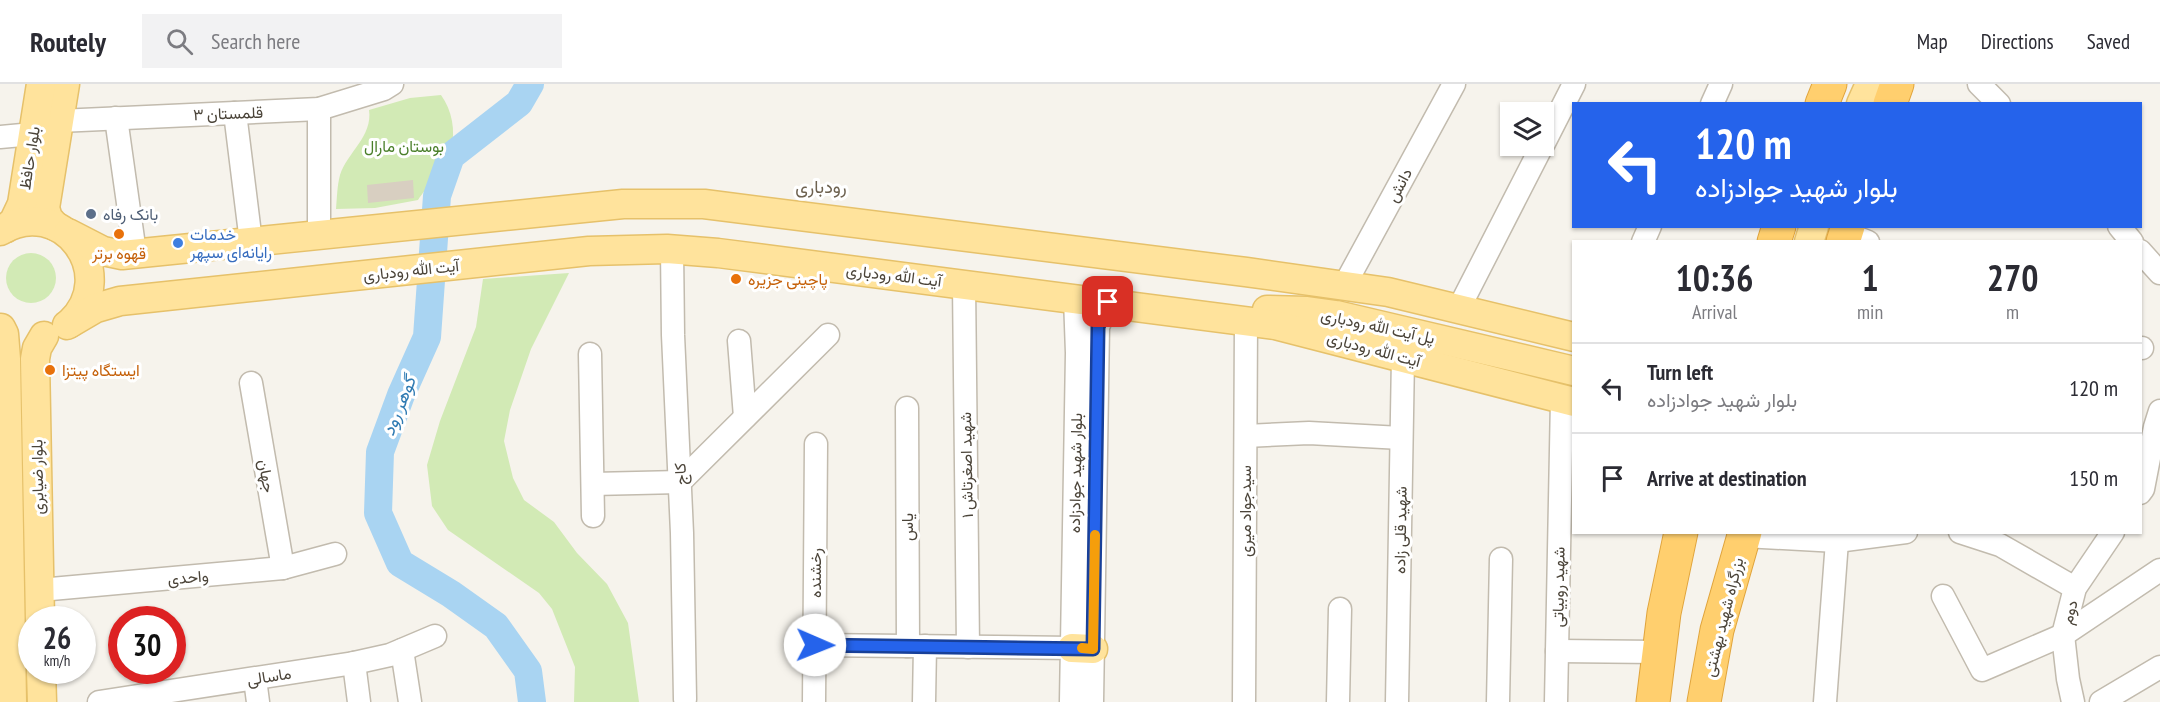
<!DOCTYPE html>
<meta charset="utf-8">
<style>
:root{--surface:#fff;--page:#f2f2f3;--text:#2b2b33;--muted:#7c7c81;--line:#e1e1e2}
body{margin:0;font-family:"PT Sans Narrow",Vazirmatn,sans-serif;background:var(--page);color:var(--text);height:100vh;display:flex;flex-direction:column;font-size:22px;white-space:nowrap}
*{box-sizing:border-box;margin:0}
p{font-size:20px;color:var(--muted)}
.icon{flex:none;width:33px;height:33px;fill:none;stroke:currentColor;stroke-width:2;stroke-linecap:round;stroke-linejoin:round}
.map{position:relative;flex:1;overflow:hidden}
.details{position:absolute;left:1572px;top:156px;width:570px;height:294px;display:flex;flex-direction:column;background:var(--surface);border-radius:0px;box-shadow:0 2px 4px #0004}
.details>*{flex:none}
.banner{position:absolute;left:1572px;top:18px;width:570px;height:126px;border-radius:0px;box-shadow:0 2px 4px #0004;background:#2563eb;color:#fff;overflow:hidden}
.tools{position:absolute;left:1500px;top:18px;display:grid;gap:12px}
.tools a{display:grid;place-items:center;width:54px;height:54px;border-radius:0px;background:var(--surface);box-shadow:0 2px 4px #0004;font-size:30px}
.speed{position:absolute;left:18px;top:522px;display:flex;gap:12px;font-size:30px;font-weight:700;text-align:center}
.speed>*{display:grid;place-content:center;width:78px;height:78px;border-radius:50%;background:var(--surface);box-shadow:0 2px 4px #0004;line-height:1}
.speed small{font-size:15px;font-weight:400}
.speed .limit{border:9px solid #d22;background:#fff;color:#111}
.pin{position:absolute;display:grid;place-items:center;width:51px;height:51px;color:#fff;margin:-26px;border-radius:12px;box-shadow:0 3px 9px #0006}
.me{position:absolute;width:66px;margin:-33px;rotate:91deg;stroke-linejoin:round;filter:drop-shadow(0 0 4px #0008)}
.turn{display:flex;align-items:center;gap:21px;height:126px;padding:0 24px;font-size:27px}
.turn .icon{width:78px;height:78px;stroke-width:2.5}
.turn b{display:block;font-size:42px;line-height:51px}
.eta{display:flex;justify-content:space-evenly;align-items:center;height:102px;text-align:center}
.eta b{font-size:36px;font-weight:600;line-height:42px}
ul{padding:0;list-style:none}
li{display:flex;align-items:center;gap:18px;height:90px;padding:0 24px;border-top:2px solid var(--line)}
li div{flex:1}
li b{display:block;font-size:22px}
li em{font-style:normal}
header{display:flex;align-items:center;gap:36px;box-sizing:border-box;height:84px;padding:0 30px;background:var(--surface);border-bottom:2px solid var(--line)}
header strong{font-size:28px}
nav{display:flex;gap:33px;margin-inline-start:auto;font-size:21px}
.search{width:420px;height:54px;background:var(--page);display:flex;align-items:center;gap:15px;box-sizing:border-box;padding:0 21px;border-radius:0px;color:var(--muted);font-size:22px}
.map>svg:first-child{display:block}
</style>
<header>
<strong>Routely</strong>
<div class="search"><svg class="icon" aria-label="search" viewBox="0 0 24 24"><circle cx="10" cy="10" r="6"/><path d="M15 15l6 6"/></svg>Search here</div>
<nav><a>Map</a><a>Directions</a><a>Saved</a></nav>
</header>
<div class="map">
<svg width="2160" height="618" viewBox="0 0 2160 618">
<rect width="100%" height="100%" fill="#f6f3ec"/>
<g fill="#d2eab5">
<path d="M441 11C452 26 456 47 451 65 447 79 426 104 418 116L375 124 336 125C337 115 337 102 340 91 347 69 373 52 369 26L410 14Z"/>
<circle cx="31" cy="194" r="25"/>
<polygon points="569,189 531,265 510,326 504,357 513,394 524,416 554,438 577,469 607,500 628,539 639,618 574,618 575,583 552,525 539,509 448,446 432,422 427,381 440,337 476,243 483,195"/>
</g>
<g fill="none" stroke-linecap="round" stroke-linejoin="round">
<polyline stroke="#a9d4f2" stroke-width="28" points="530,0 519,19 451,72 437,112 427,253 401,311 380,368 378,429 400,479 451,510 496,542 528,587 532,618"/>
</g>
<polygon fill="#d8cfc1" points="413,96 414,114 368,119 367,101"/>
<g fill="none" stroke-linecap="round" stroke-linejoin="round">
<g stroke="#c2bbae" stroke-width="25">
<g id="minor">
<polyline points="1979,0 1999,20"/>
<polyline points="1712,20 1721,0"/>
<polyline points="319,25 319,139"/>
<polyline points="235,29 251,158"/>
<polyline points="116,34 135,169"/>
<polyline points="59,37 319,25 384,5 392,0"/>
<polyline points="0,53 33,50"/>
<polyline points="1544,59 1574,0"/>
<polyline points="2119,142 2132,158"/>
<polyline points="1846,149 1868,158"/>
<polyline points="1643,158 1650,142"/>
<polyline points="672,165 673,251 682,449 685,615"/>
<polyline points="2140,167 2160,189"/>
<polyline points="964,200 968,563"/>
<polyline points="1344,202 1454,0"/>
<polyline points="1459,224 1542,62"/>
<polyline points="739,257 745,333"/>
<polyline points="2140,264 2142,264"/>
<polyline points="590,270 593,432"/>
<polyline points="251,299 283,484"/>
<polyline points="907,324 908,562"/>
<polyline points="1246,352 1309,349 1401,354"/>
<polyline points="593,400 680,398 828,251"/>
<polyline points="2140,409 2143,405 2155,343 2160,327"/>
<polyline points="1960,448 2000,461 2075,504"/>
<polyline points="1744,452 1837,457 1906,448"/>
<polyline points="40,506 283,484 335,470"/>
<polyline points="1943,512 1982,586 2063,551 2160,486"/>
<polyline points="815,561 1072,564"/>
<polyline points="402,566 410,618"/>
<polyline points="1557,567 1658,568"/>
<polyline points="354,579 359,618"/>
<polyline points="255,595 258,618"/>
<polyline points="99,618 354,579 390,571 435,552"/>
<polyline points="814,618 816,360"/>
<polyline points="924,618 925,562"/>
<polyline points="1071,618 1077,269 1075,214"/>
<polyline points="1092,618 1098,243 1108,218"/>
<polyline points="1244,618 1246,236"/>
<polyline points="1338,618 1340,525"/>
<polyline points="1397,618 1403,273"/>
<polyline points="1498,618 1501,475"/>
<polyline points="1556,618 1562,315"/>
<polyline points="1825,618 1837,457 1839,448"/>
<polyline points="2073,618 2068,595 2063,551 2075,504 2113,448"/>
<polyline points="2101,618 2160,583"/>
</g>
</g>
<g stroke="#e6c16a" stroke-width="31">
<g id="major">
<polyline points="1861,20 1870,0"/>
<polyline points="55,142 48,134 45,124 65,0"/>
<polyline points="6,144 14,137 22,120 41,0"/>
<path d="M0 147C61 109 122 190 70 239"/>
<polyline points="68,149 103,167 122,171 623,120 704,120 1246,188 1388,208 1574,253"/>
<polyline points="1809,158 1814,142"/>
<polyline points="1267,226 1307,227 1336,231 1574,287"/>
<polyline points="67,241 96,224 120,217 589,167 667,165 718,169 1275,241 1574,318"/>
<polyline points="1,244 4,250 6,275 12,618"/>
<polyline points="40,536 35,275 37,264 44,252"/>
<polyline points="1072,564 1093,565"/>
<polyline points="41,586 42,618"/>
</g>
</g>
<g stroke="#e0a43c" stroke-width="35">
<g id="highway">
<polyline points="1822,20 1830,0"/>
<polyline points="1890,20 1897,0"/>
<polyline points="1774,158 1779,142"/>
<polyline points="1843,158 1848,142"/>
<polyline points="1653,618 1664,529 1681,448"/>
<polyline points="1704,618 1717,546 1745,448"/>
</g>
</g>
<use href="#minor" stroke="#fff" stroke-width="22"/>
<use href="#major" stroke="#ffe39c" stroke-width="28"/>
<use href="#highway" stroke="#ffcf6e" stroke-width="33"/>
</g>
<g fill="none" stroke-linecap="round" stroke-linejoin="round">
<g stroke="#184099" stroke-width="15">
<polyline id="route" points="815,561 1093,565 1098,243 1108,218"/>
</g>
<use href="#route" stroke="#2563eb" stroke-width="10"/>
<polyline stroke="#f59e0b" stroke-width="10" points="1082,564 1093,565 1095,451"/>
</g>
<circle fill="#5c6f8a" stroke="#fff" stroke-width="2" cx="91" cy="130" r="6"/>
<g fill="#e8710a" stroke="#fff" stroke-width="2">
<circle cx="119" cy="150" r="6"/>
<circle cx="736" cy="195" r="6"/>
<circle cx="50" cy="286" r="6"/>
</g>
<circle fill="#3f7fe0" stroke="#fff" stroke-width="2" cx="178" cy="159" r="6"/>
<g text-anchor="middle" stroke-width="6" stroke-linejoin="round" paint-order="stroke">
<g font-size="16" fill="#4b4439" stroke="#fff">
<text transform="translate(228 29) rotate(-2)" y="6">قلمستان ۳</text>
<text transform="translate(29 74) rotate(-81)" y="6">بلوار حافظ</text>
<text transform="translate(1399 101) rotate(-62)" y="6">دانش</text>
<text transform="translate(411 186) rotate(-6)" y="6">آیت الله رودباری</text>
<text transform="translate(894 191) rotate(7)" y="6">آیت الله رودباری</text>
<text transform="translate(1378 242) rotate(12)" y="6">پل آیت الله رودباری</text>
<text transform="translate(1374 265) rotate(15)" y="6">آیت الله رودباری</text>
<text transform="translate(966 381) rotate(-91)" y="6">شهید اصغرتاش ۱</text>
<text transform="translate(1075 389) rotate(-89)" y="6">بلوار شهید جوادزاده</text>
<text transform="translate(680 390) rotate(-93)" y="6">کاج</text>
<text transform="translate(267 392) rotate(80)" y="6">جهان</text>
<text transform="translate(37 393) rotate(-91)" y="6">بلوار ضیابری</text>
<text transform="translate(1245 427) rotate(-90)" y="6">سیدجواد میری</text>
<text transform="translate(907 443) rotate(-90)" y="6">یاس</text>
<text transform="translate(1400 446) rotate(-89)" y="6">شهید قلی زاده</text>
<text transform="translate(815 489) rotate(-90)" y="6">رخشنده</text>
<text transform="translate(188 493) rotate(-5)" y="6">واحدی</text>
<text transform="translate(1558 503) rotate(-89)" y="6">شهید روبیاتی</text>
<text transform="translate(2069 528) rotate(-75)" y="6">دوم</text>
<text transform="translate(1723 533) rotate(-76)" y="6">بزرگراه شهید بهشتی</text>
<text transform="translate(269 592) rotate(-9)" y="6">ماسالی</text>
</g>
<g font-size="16" fill="#4a7f2a" stroke="#fff">
<text x="404" y="68">بوستان مارال</text>
</g>
<g font-size="16" fill="#4e5e75" stroke="#fff" text-anchor="start">
<text x="103" y="136">بانک رفاه</text>
</g>
<g font-size="16" fill="#366cbe" stroke="#fff" text-anchor="start">
<text x="190" y="156">خدمات<tspan x="190" dy="18">رایانه‌ای سپهر</tspan></text>
</g>
<g font-size="16" fill="#c56008" stroke="#fff" text-anchor="start">
<text x="119" y="175" text-anchor="middle">قهوه برتر</text>
<text x="748" y="201">پاچینی جزیره</text>
<text x="62" y="292">ایستگاه پیتزا</text>
</g>
<g font-size="18" fill="#6e6250" stroke="#fff">
<text x="821" y="109">رودباری</text>
</g>
<g font-size="18" font-style="italic" fill="#2e7ab2" stroke="#fff">
<text transform="translate(399 322) rotate(-68)" y="6">گوهر رود</text>
</g>
</g>
</svg>
<div class="tools">
<a><svg class="icon" aria-label="layers" viewBox="0 0 24 24"><path d="M12 4l9 5-9 5-9-5zM3 14l9 5 9-5"/></svg></a>
</div>
<div class="speed"><div>26<small>km/h</small></div><div class="limit">30</div></div>
<div class="pin" style="left:1108px;top:218px;background:#d93025"><svg class="icon" aria-label="arrive" viewBox="0 0 24 24"><path d="M6 21V4h12l-3 4 3 4H6"/></svg></div>
<svg class="me" style="left:815px;top:561px" viewBox="-20 -20 40 40"><circle r="19" fill="#fff"/><path d="M0-13L10 11 0 6-10 11z" fill="#2563eb"/></svg>
<div class="banner">
<div class="turn"><svg class="icon" aria-label="left" viewBox="0 0 24 24"><path d="M17 20v-9H6M10 6l-5 5 5 5"/></svg><div><b>120 m</b>بلوار شهید جوادزاده</div></div>
</div>
<section class="details">
<div class="eta">
<div><b>10:36</b><p>Arrival</p></div>
<div><b>1</b><p>min</p></div>
<div><b>270</b><p>m</p></div>
</div>
<ul>
<li><svg class="icon" aria-label="left" viewBox="0 0 24 24"><path d="M17 20v-9H6M10 6l-5 5 5 5"/></svg><div><b>Turn left</b><p>بلوار شهید جوادزاده</p></div><em>120 m</em></li>
<li><svg class="icon" aria-label="arrive" viewBox="0 0 24 24"><path d="M6 21V4h12l-3 4 3 4H6"/></svg><div><b>Arrive at destination</b></div><em>150 m</em></li>
</ul>
</section>
</div>
